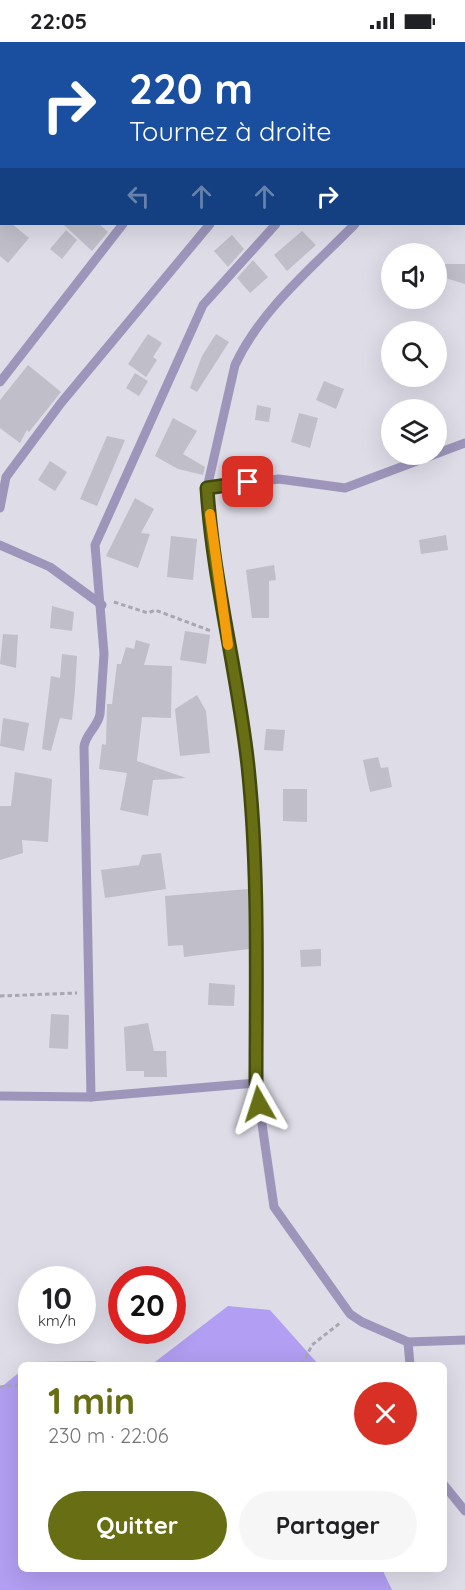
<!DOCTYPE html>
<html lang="fr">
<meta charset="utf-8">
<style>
:root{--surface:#fff;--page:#f6f6f6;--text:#202124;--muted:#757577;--accent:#676e14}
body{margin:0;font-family:Quicksand,sans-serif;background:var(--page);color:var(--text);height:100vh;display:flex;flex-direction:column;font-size:22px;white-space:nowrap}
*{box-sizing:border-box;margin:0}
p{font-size:20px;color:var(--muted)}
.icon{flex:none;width:33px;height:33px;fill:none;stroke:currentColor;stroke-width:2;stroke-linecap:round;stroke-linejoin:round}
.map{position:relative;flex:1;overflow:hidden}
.drawer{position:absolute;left:18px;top:1320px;width:429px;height:210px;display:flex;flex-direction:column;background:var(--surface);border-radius:9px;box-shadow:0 6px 24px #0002}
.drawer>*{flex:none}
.hud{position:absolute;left:0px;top:0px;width:465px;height:183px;box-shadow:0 6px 24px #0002;background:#1a4fa0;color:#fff;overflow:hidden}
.tools{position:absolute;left:381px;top:201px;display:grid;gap:12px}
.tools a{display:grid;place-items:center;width:66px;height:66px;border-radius:50%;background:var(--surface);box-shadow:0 6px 24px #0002;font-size:30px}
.speed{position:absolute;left:18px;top:1224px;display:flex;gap:12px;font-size:30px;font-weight:700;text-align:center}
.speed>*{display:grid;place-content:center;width:78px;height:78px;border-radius:50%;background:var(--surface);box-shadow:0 6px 24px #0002;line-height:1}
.speed small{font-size:15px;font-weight:400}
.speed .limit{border:9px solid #d22;background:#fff;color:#111}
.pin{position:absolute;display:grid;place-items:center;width:51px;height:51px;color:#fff;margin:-26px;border-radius:12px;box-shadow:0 3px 9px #0006}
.me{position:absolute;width:66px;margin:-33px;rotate:354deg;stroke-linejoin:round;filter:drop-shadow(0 0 4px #0008)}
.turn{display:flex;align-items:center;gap:21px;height:126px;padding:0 30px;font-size:27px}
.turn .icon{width:78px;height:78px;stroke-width:2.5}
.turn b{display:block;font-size:42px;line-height:51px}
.lanes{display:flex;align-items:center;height:57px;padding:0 30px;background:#0003;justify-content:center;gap:30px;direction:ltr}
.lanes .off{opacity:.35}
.round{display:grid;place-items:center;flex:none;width:63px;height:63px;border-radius:32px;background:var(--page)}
.overview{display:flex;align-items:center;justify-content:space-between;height:102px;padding:0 30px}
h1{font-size:36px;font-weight:700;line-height:45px;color:var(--accent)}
.button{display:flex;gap:12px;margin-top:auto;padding:12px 30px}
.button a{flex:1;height:69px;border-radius:36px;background:var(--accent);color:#fff;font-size:24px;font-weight:700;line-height:69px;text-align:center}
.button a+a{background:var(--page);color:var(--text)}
.status{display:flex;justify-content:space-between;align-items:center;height:42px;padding:0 30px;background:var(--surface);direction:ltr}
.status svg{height:16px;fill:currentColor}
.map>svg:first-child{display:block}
</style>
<div class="status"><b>22:05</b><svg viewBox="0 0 49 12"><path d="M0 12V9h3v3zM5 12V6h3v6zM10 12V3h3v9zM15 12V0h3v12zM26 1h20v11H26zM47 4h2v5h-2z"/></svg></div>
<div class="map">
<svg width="465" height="1548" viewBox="0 0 465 1548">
<rect width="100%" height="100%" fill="#dedce7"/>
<g fill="#b29ef2">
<polygon points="228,1264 270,1268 319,1323 151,1323"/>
<polygon points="93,1319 112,1323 29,1323 32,1320"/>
<polygon points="21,1329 21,1527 382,1527 392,1548 0,1548 0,1346"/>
</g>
<g fill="#c0bec8">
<polygon points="0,182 12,182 29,196 8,221 0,214"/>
<polygon points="63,182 99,182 108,190 92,209"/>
<polygon points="66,188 77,198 62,217 50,207"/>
<polygon points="302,189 316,203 287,229 274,213"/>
<polygon points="232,193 244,207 228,225 214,209"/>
<polygon points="253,218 268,235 250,251 237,236"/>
<polygon points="436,222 465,222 465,242 436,233"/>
<polygon points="148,292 162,301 153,315 157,318 146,335 128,322"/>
<polygon points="216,292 229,300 197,350 190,346 202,314"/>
<polygon points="28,323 61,350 29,390 27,388 20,401 0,386 0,358"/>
<polygon points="135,331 148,339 139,354 126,346"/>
<polygon points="324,339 344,347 336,367 316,358"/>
<polygon points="257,363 271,366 269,380 255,378"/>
<polygon points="299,371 318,376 310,406 291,400"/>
<polygon points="173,376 197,389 183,412 205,425 203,433 178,427 155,414"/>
<polygon points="107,394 125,398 97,464 80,457"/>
<polygon points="50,419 67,430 55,449 38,438"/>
<polygon points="135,456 154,467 141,491 150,492 138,526 106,514"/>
<polygon points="446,493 448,508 421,512 419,498"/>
<polygon points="171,494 197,497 193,538 167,535"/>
<polygon points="274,523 276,538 269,539 269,576 252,576 246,528"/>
<polygon points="52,564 74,570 72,589 50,586"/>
<polygon points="185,589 210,593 206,622 180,618"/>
<polygon points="3,592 18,593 16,626 0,622"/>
<polygon points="136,598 150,602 144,623 172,624 171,676 142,675 137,719 186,736 153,738 148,774 120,768 127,731 99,727 102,702 106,703 107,662 112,662 117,622 121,622 126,605 134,607"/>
<polygon points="62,612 77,614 75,648 72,678 60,676 51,709 42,707 51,634 60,636"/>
<polygon points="197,653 206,669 210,711 180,714 175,667"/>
<polygon points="3,676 29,681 24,709 0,704"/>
<polygon points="266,687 285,688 283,709 264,708"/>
<polygon points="378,715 381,726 388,725 392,745 370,750 363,718"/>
<polygon points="15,730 52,737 48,800 22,798 23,811 0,818 0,764 11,764"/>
<polygon points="283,747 307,747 307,780 283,779"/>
<polygon points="161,811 166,847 105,856 101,828 139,823 142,813"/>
<polygon points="248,847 249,907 184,915 183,903 168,904 165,854"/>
<polygon points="321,907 321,924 301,925 300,908"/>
<polygon points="209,941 235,943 234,964 208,963"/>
<polygon points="51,972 69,973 68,1007 49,1006"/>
<polygon points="148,981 154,1009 166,1009 167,1035 144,1035 144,1029 126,1029 124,985"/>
</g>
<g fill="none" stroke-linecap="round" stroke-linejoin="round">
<g stroke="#a8a6af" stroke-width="3" stroke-dasharray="4.5 3" stroke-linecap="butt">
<polyline points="114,560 148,571 155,568 211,589"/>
<polyline points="0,954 77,951"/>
<polyline points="302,1323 312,1303 340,1281"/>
<polyline points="0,1345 21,1343"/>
</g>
<g stroke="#9d95ba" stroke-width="9">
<polyline points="247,0 247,2"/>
<polyline points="78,2 79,0"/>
<polyline points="436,2 438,0"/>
<polyline points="464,131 465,130"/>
<polyline points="0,146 2,144"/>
<polyline points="0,340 123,182"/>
<polyline points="207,446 279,437 345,446 465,401"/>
<polyline points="0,466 6,435 61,361 210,182"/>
<polyline points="0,503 50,525 102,563"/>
<path d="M256 1041 255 832 247 723 220 559 207 446 235 323C261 267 313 225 355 182"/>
<polyline points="0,1054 91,1055 256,1041 274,1165 350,1272 362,1280 408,1300 465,1298"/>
<path d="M91 1055 84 705C85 692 98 685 100 672L104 612 95 503 203 263 276 182"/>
<polyline points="408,1300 410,1323"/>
<polyline points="444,1443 465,1469"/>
</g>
</g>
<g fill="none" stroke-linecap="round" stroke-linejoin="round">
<g stroke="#43480d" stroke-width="15">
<path id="route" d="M248 440 207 446C213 540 238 631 248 724 259 829 256 936 256 1041L259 1062"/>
</g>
<use href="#route" stroke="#676e14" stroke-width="10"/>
<polyline stroke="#f59e0b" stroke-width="10" points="210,472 228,603"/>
</g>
</svg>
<div class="tools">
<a><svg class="icon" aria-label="sound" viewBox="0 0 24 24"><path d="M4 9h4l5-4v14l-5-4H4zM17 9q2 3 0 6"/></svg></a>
<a><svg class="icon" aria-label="search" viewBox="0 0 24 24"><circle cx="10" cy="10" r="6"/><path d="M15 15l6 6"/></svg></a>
<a><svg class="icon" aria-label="layers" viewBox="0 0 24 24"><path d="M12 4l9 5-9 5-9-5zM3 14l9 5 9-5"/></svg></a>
</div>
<div class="speed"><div>10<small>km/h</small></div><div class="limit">20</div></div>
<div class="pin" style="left:248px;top:440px;background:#d93025"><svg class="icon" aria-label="arrive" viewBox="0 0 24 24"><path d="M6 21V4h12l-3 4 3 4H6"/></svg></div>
<svg class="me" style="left:259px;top:1062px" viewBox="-20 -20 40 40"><path d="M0-17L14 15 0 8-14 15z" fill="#676e14" stroke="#fff" stroke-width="4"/></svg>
<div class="hud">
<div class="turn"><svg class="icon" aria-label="right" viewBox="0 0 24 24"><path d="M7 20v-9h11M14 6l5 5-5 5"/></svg><div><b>220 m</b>Tournez à droite</div></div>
<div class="lanes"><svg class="icon off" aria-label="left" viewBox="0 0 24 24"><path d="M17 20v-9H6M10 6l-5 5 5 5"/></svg><svg class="icon off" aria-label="ahead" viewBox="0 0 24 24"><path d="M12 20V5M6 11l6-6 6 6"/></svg><svg class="icon off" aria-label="ahead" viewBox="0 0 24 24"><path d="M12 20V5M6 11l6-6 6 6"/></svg><svg class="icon" aria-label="right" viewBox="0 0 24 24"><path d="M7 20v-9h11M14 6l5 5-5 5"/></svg></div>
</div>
<section class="drawer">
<div class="overview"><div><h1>1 min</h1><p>230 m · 22:06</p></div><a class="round" style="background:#d93025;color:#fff"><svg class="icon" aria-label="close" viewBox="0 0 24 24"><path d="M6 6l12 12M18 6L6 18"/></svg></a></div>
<div class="button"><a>Quitter</a><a>Partager</a></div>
</section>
</div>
